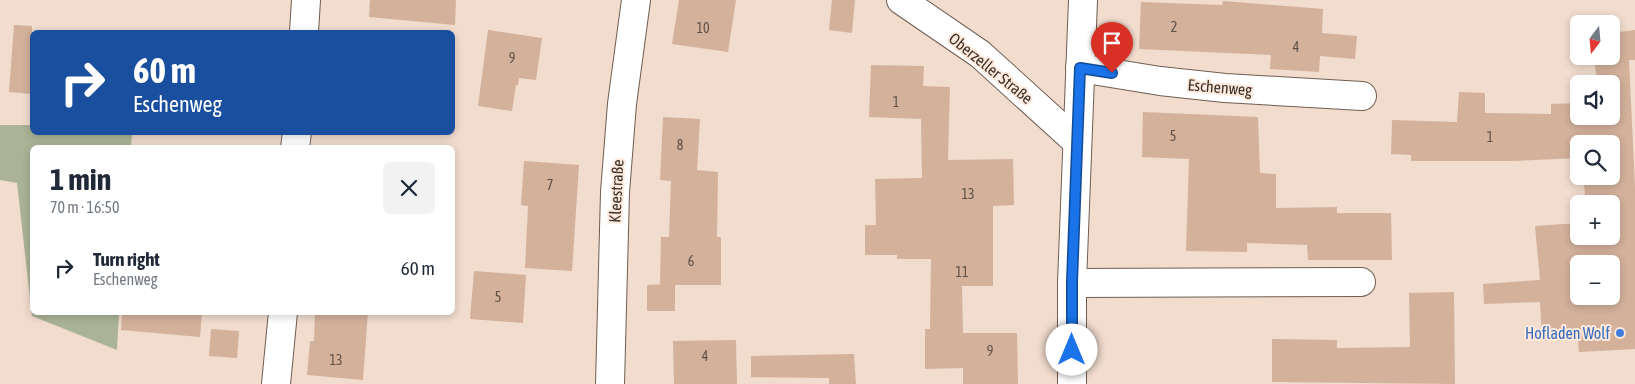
<!DOCTYPE html>
<meta charset="utf-8">
<style>
:root{--surface:#fff;--page:#f2f2f3;--text:#1f2937;--muted:#747a83}
body{margin:0;font-family:"Asap Condensed",sans-serif;background:var(--page);color:var(--text);height:100vh;display:flex;flex-direction:column;font-size:19px;white-space:nowrap}
*{box-sizing:border-box;margin:0}
p{font-size:16px;color:var(--muted)}
.icon{flex:none;width:28px;height:28px;fill:none;stroke:currentColor;stroke-width:2;stroke-linecap:round;stroke-linejoin:round}
.map{position:relative;flex:1;overflow:hidden}
.side{position:absolute;left:30px;top:145px;width:425px;height:170px;display:flex;flex-direction:column;background:var(--surface);border-radius:8px;box-shadow:0 2px 8px #0003}
.side>*{flex:none}
.guide{position:absolute;left:30px;top:30px;width:425px;height:105px;border-radius:8px;box-shadow:0 2px 8px #0003;background:#1a4fa0;color:#fff;overflow:hidden}
.needle{width:32px;rotate:196deg}
.tools{position:absolute;left:1570px;top:15px;display:grid;gap:10px}
.tools a{display:grid;place-items:center;width:50px;height:50px;border-radius:8px;background:var(--surface);box-shadow:0 2px 8px #0003;font-size:25px}
.pin{position:absolute;display:grid;place-items:center;width:42px;height:42px;color:#fff;margin:-51px -21px;border-radius:50% 50% 50% 0;rotate:-45deg;box-shadow:0 0 5px #0007}
.pin .icon{rotate:45deg}
.me{position:absolute;width:55px;margin:-28px;rotate:0deg;stroke-linejoin:round;filter:drop-shadow(0 0 4px #0008)}
.turn{display:flex;align-items:center;gap:18px;height:105px;padding:0 20px;font-size:22px}
.turn .icon{width:65px;height:65px;stroke-width:2.5}
.turn b{display:block;font-size:35px;line-height:42px}
.round{display:grid;place-items:center;flex:none;width:52px;height:52px;border-radius:8px;background:var(--page)}
.head{display:flex;align-items:center;justify-content:space-between;height:85px;padding:0 20px}
h1{font-size:30px;font-weight:700;line-height:38px}
ul{padding:0;list-style:none}
li{display:flex;align-items:center;gap:15px;height:75px;padding:0 20px}
li div{flex:1}
li b{display:block;font-size:19px}
li em{font-style:normal}
.map>svg:first-child{display:block}
</style>
<div class="map">
<svg width="1635" height="384" viewBox="0 0 1635 384">
<rect width="100%" height="100%" fill="#f1dcce"/>
<polygon fill="#abb396" points="0,125 32,125 32,132 132,133 131,147 32,148 32,312 119,313 117,350 32,316 17,183 0,180"/>
<g fill="#d3b19b" fill-rule="evenodd">
<polygon points="370,0 456,0 455,25 369,17"/>
<polygon points="679,0 736,0 728,52 672,44"/>
<polygon points="832,0 855,0 852,33 829,30"/>
<polygon points="1223,1 1323,9 1322,33 1357,36 1355,59 1320,56 1319,72 1270,69 1271,55 1139,49 1141,2 1222,5"/>
<polygon points="14,25 32,26 32,94 9,92"/>
<polygon points="488,30 542,38 536,80 519,78 518,85 516,85 512,111 478,106"/>
<path d="M1635 30V60H1629L1635 187V349L1579 352 1578 340 1542 341 1540 302 1484 304 1483 284 1540 280 1535 226 1579 223V236H1611V204H1586L1583 176H1611V144H1579V158L1513 161H1411V155L1391 154 1392 120 1457 122 1459 92 1485 93V113L1551 114V104L1579 103V116H1611V84H1597L1594 56H1611V33ZM1579 264H1611V296H1579Z"/>
<polygon points="871,65 924,66 923,86 950,87 948,160 1013,159 1014,205 993,206 993,286 962,286 963,333 1017,333 1018,384 963,384 963,368 925,369 925,329 930,329 931,259 897,259 897,255 865,255 865,225 876,225 875,179 922,178 921,119 869,117"/>
<polygon points="1143,112 1258,117 1260,173 1276,174 1276,208 1337,207 1337,213 1391,213 1392,260 1308,260 1307,245 1247,243 1247,252 1186,251 1189,159 1142,157"/>
<polygon points="663,117 700,119 697,170 718,172 717,237 721,237 721,285 675,285 675,311 647,311 647,285 667,284 660,284 661,237 669,237 671,181 660,180"/>
<polygon points="524,161 579,165 572,271 525,268 528,206 521,205"/>
<polygon points="474,271 526,275 523,323 470,319"/>
<polygon points="1454,292 1455,384 1272,382 1272,339 1337,340 1337,348 1410,347 1409,293"/>
<polygon points="122,312 202,312 200,337 121,330"/>
<polygon points="315,312 368,312 363,380 307,375 310,341 314,341"/>
<polygon points="211,329 239,331 237,358 209,356"/>
<polygon points="736,340 737,384 674,384 673,341"/>
<polygon points="854,354 856,384 829,384 829,378 751,377 751,356"/>
</g>
<g fill="none" stroke-linecap="round" stroke-linejoin="round">
<g stroke="#705e52" stroke-width="30">
<g id="minor">
<polyline points="901,0 980,54 1077,142"/>
<polyline points="304,32 306,0"/>
<polyline points="1080,68 1160,81 1225,88 1362,96"/>
<polyline points="295,148 297,132"/>
<polyline points="1072,283 1361,282"/>
<polyline points="276,384 283,312"/>
<polyline points="610,384 615,192 622,104 636,0"/>
</g>
</g>
<g stroke="#705e52" stroke-width="30">
<polyline id="secondary" points="1072,384 1072,283 1083,0"/>
</g>
<use href="#minor" stroke="#fff" stroke-width="28"/>
<use href="#secondary" stroke="#fff" stroke-width="28"/>
</g>
<g fill="none" stroke-linecap="round" stroke-linejoin="round">
<g stroke="#114b97" stroke-width="12">
<polyline id="route" points="1072,350 1072,282 1080,68 1112,73"/>
</g>
<use href="#route" stroke="#1a73e8" stroke-width="9"/>
</g>
<circle fill="#3f7fe0" stroke="#ffe9db" stroke-width="2" cx="1620" cy="333" r="5"/>
<g text-anchor="middle" stroke-width="4" stroke-linejoin="round" paint-order="stroke">
<g font-size="14" fill="#5f5047">
<text x="1174" y="32">2</text>
<text x="703" y="33">10</text>
<text x="1296" y="52">4</text>
<text x="512" y="63">9</text>
<text x="896" y="107">1</text>
<text x="1173" y="141">5</text>
<text x="1490" y="142">1</text>
<text x="680" y="150">8</text>
<text x="550" y="190">7</text>
<text x="968" y="199">13</text>
<text x="691" y="266">6</text>
<text x="962" y="277">11</text>
<text x="498" y="302">5</text>
<text x="990" y="356">9</text>
<text x="705" y="361">4</text>
<text x="336" y="365">13</text>
</g>
<g font-size="16" fill="#38302b" stroke="#ffe9db">
<text transform="translate(991 68) rotate(39)" y="6">Oberzeller Straße</text>
<text transform="translate(1220 87) rotate(5)" y="6">Eschenweg</text>
<text transform="translate(616 191) rotate(-87)" y="6">Kleestraße</text>
</g>
<g font-size="16" fill="#366cbe" stroke="#ffe9db" text-anchor="end">
<text x="1610" y="339">Hofladen Wolf</text>
</g>
</g>
</svg>
<div class="tools">
<a><svg class="needle" viewBox="-14 -14 28 28"><path d="M0-13l5 13h-10z" fill="#e53935"/><path d="M0 13l5-13h-10z" fill="#747a83"/></svg></a>
<a><svg class="icon" aria-label="sound" viewBox="0 0 24 24"><path d="M4 9h4l5-4v14l-5-4H4zM17 9q2 3 0 6"/></svg></a>
<a><svg class="icon" aria-label="search" viewBox="0 0 24 24"><circle cx="10" cy="10" r="6"/><path d="M15 15l6 6"/></svg></a>
<a>+</a>
<a>−</a>
</div>
<div class="pin" style="left:1112px;top:73px;background:#d93025"><svg class="icon" aria-label="arrive" viewBox="0 0 24 24"><path d="M6 21V4h12l-3 4 3 4H6"/></svg></div>
<svg class="me" style="left:1072px;top:350px" viewBox="-20 -20 40 40"><circle r="19" fill="#fff"/><path d="M0-13L10 11 0 6-10 11z" fill="#1a73e8"/></svg>
<div class="guide">
<div class="turn"><svg class="icon" aria-label="right" viewBox="0 0 24 24"><path d="M7 20v-9h11M14 6l5 5-5 5"/></svg><div><b>60 m</b>Eschenweg</div></div>
</div>
<section class="side">
<div class="head"><div><h1>1 min</h1><p>70 m · 16:50</p></div><a class="round"><svg class="icon" aria-label="close" viewBox="0 0 24 24"><path d="M6 6l12 12M18 6L6 18"/></svg></a></div>
<ul>
<li><svg class="icon" aria-label="right" viewBox="0 0 24 24"><path d="M7 20v-9h11M14 6l5 5-5 5"/></svg><div><b>Turn right</b><p>Eschenweg</p></div><em>60 m</em></li>
</ul>
</section>
</div>
